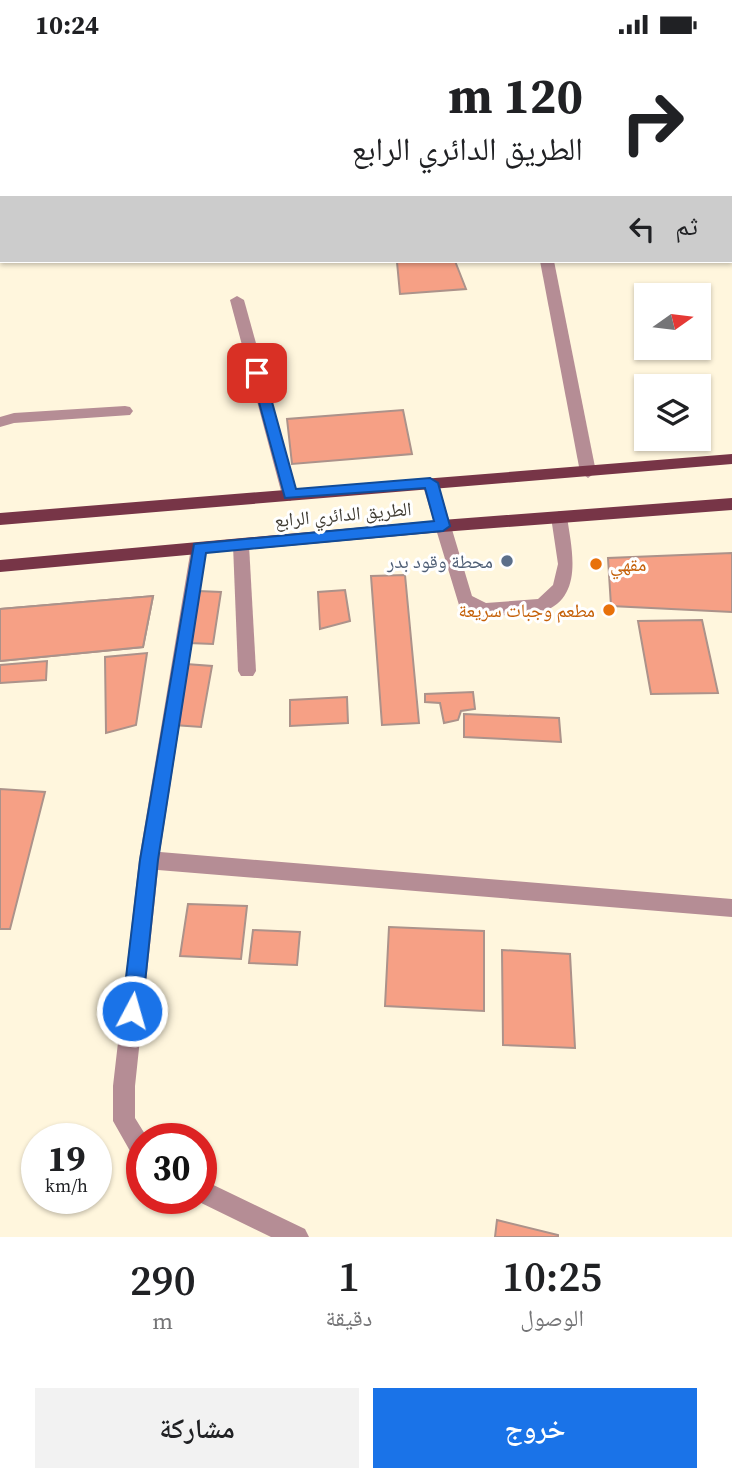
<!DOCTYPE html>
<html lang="ar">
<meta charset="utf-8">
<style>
:root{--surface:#fff;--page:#f2f2f2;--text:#202124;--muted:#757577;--accent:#1a73e8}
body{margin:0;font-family:"Source Serif 4","Noto Naskh Arabic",serif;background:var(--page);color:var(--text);direction:rtl;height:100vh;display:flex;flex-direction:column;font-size:26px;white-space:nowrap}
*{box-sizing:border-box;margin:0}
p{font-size:23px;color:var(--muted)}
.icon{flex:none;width:38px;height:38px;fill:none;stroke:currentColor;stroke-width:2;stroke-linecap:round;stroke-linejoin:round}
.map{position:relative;height:1188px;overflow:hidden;direction:ltr}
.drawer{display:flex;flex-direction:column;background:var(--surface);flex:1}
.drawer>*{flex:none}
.banner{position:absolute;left:0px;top:0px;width:733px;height:214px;box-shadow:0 2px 5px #0004;direction:rtl;background:#fff;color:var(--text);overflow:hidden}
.needle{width:46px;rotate:76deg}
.controls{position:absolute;left:634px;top:234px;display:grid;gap:14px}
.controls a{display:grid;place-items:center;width:77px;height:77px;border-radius:0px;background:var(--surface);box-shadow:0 2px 5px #0004;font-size:35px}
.speed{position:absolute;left:21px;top:1074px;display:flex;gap:14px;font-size:35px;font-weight:700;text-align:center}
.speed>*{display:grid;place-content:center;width:91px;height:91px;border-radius:50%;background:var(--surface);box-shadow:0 2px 5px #0004;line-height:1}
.speed small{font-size:18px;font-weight:400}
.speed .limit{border:10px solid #d22;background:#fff;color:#111}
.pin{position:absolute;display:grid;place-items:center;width:60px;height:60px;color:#fff;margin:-30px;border-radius:14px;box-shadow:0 4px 10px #0006}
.me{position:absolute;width:77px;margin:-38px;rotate:6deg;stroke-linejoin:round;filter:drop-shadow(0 0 5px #0008)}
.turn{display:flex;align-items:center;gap:24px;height:147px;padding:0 35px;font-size:32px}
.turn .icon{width:91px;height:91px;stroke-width:2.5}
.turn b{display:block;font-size:49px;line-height:60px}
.then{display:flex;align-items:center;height:66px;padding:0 35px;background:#0003;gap:14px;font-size:26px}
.eta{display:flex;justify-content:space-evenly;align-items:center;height:119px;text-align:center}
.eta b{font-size:42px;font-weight:600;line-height:49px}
.cta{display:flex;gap:14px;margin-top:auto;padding:14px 35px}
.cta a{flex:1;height:80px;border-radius:0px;background:var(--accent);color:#fff;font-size:28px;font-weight:600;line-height:80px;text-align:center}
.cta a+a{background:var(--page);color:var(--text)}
.status{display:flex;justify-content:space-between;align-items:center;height:49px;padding:0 35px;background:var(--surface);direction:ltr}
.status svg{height:19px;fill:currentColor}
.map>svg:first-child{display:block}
</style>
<div class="status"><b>10:24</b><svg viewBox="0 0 49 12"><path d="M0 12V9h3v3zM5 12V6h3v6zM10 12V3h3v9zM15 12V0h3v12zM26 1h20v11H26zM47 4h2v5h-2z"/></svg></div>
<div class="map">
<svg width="732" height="1188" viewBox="0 0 732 1188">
<rect width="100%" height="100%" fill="#fff6dd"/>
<g fill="#f6a085" stroke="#ac928a" stroke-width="2">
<polygon points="455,212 466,240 400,245 397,213"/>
<polygon points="403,361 412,405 292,415 287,370"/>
<polygon points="732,504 732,563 611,557 608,509"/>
<polygon points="405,526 419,674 382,676 371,527"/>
<polygon points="345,541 350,572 320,580 318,543"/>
<polygon points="198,542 221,543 213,595 189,594"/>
<polygon points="153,547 143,598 0,612 0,560"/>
<polygon points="153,547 143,598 0,612 0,560"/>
<polygon points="702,571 718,644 651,645 638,572"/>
<polygon points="147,604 136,676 106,684 105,608"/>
<polygon points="47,612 46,631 0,634 0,616"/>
<polygon points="186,615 212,617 201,678 174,676"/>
<polygon points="473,643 475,660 461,662 458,671 444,674 440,654 425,653 425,645"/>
<polygon points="347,648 348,674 290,677 290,651"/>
<polygon points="464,665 559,669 561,693 464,688"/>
<polygon points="0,740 45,743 10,880 0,880"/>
<polygon points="188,855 247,857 241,910 180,907"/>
<polygon points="389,878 484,882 484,962 385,957"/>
<polygon points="253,881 300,883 297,916 249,914"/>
<polygon points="502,901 570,905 575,999 503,996"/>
<polygon points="497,1171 558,1186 558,1188 495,1188"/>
</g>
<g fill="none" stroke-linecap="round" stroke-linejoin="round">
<g fill="#b58d95" fill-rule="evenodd">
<rect x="370" y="0" width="12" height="2"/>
<rect x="525" y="0" width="12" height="2"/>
<polygon points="2,127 2,137 0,138 0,128"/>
<rect x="0" y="190" width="2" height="8"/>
<polygon points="540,212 554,212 596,423 588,429 580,423"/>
<polygon points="237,247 244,251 298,446 290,452 282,446 230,251"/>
<polygon points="125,357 130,358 133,362 130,366 14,374 0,378 0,368 14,364"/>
<path d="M430 428 438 434 472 547 486 554 538 550 553 536 558 515 551 468 559 462 567 468C572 501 584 549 542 563L484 568 459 556 422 434Z"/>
<polygon points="241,490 249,496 256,622 253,627 241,627 238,622 233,496"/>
<polygon points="199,493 207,499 160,803 732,850 732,868 158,821 135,1037 135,1069 148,1090 142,1090 142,1112 134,1109 113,1072 113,1037 139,811 191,499"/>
<polygon points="201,1130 305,1180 309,1188 271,1188 193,1150 201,1150"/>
</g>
<g fill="#773547" fill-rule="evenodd">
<polygon points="732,405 732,415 0,476 0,464"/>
<polygon points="732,449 732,461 442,483 0,523 0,511 442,471"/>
</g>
</g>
<polygon fill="#1a73e8" stroke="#114b97" stroke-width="2" points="257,320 264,324 296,440 430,429 438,434 450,477 443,482 206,504 158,811 142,962 139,968 132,971 125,968 122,962 140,811 194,495 434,472 425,439 285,449 251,324"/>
<circle fill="#5c6f8a" stroke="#fff" stroke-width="2.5" cx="507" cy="512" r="7"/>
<g fill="#e8710a" stroke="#fff" stroke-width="2.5">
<circle cx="596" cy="515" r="7"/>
<circle cx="609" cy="561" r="7"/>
</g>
<g text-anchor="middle" stroke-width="6" stroke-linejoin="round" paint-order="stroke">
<g font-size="19" fill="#403c33" stroke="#fff">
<text transform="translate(343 465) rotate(-5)" y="7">الطريق الدائري الرابع</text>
</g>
<g font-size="19" fill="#4e5e75" stroke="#fff" text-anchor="end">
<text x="493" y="519">محطة وقود بدر</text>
</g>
<g font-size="19" fill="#c56008" stroke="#fff" text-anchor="start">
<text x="610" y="522">مقهي</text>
<text x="595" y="568" text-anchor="end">مطعم وجبات سريعة</text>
</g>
</g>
</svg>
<div class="controls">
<a><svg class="needle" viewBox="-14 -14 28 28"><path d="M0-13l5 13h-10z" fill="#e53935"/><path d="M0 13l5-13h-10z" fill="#757577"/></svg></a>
<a><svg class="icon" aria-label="layers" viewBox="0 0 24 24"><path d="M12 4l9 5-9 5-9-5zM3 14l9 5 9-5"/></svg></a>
</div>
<div class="speed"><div>19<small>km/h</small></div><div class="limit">30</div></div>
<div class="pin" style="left:257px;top:324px;background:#d93025"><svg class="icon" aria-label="arrive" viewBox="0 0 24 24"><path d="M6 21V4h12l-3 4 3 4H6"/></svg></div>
<svg class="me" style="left:132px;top:962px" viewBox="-20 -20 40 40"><circle r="17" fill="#1a73e8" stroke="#fff" stroke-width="3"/><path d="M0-11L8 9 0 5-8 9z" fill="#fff"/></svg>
<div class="banner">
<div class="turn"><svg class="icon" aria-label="right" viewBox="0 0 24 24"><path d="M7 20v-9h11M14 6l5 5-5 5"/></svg><div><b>120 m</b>الطريق الدائري الرابع</div></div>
<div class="then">ثم<svg class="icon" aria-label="left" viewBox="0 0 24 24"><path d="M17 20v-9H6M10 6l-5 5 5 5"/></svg></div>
</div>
</div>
<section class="drawer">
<div class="eta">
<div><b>10:25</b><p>الوصول</p></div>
<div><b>1</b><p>دقيقة</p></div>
<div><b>290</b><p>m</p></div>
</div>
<div class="cta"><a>خروج</a><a>مشاركة</a></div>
</section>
